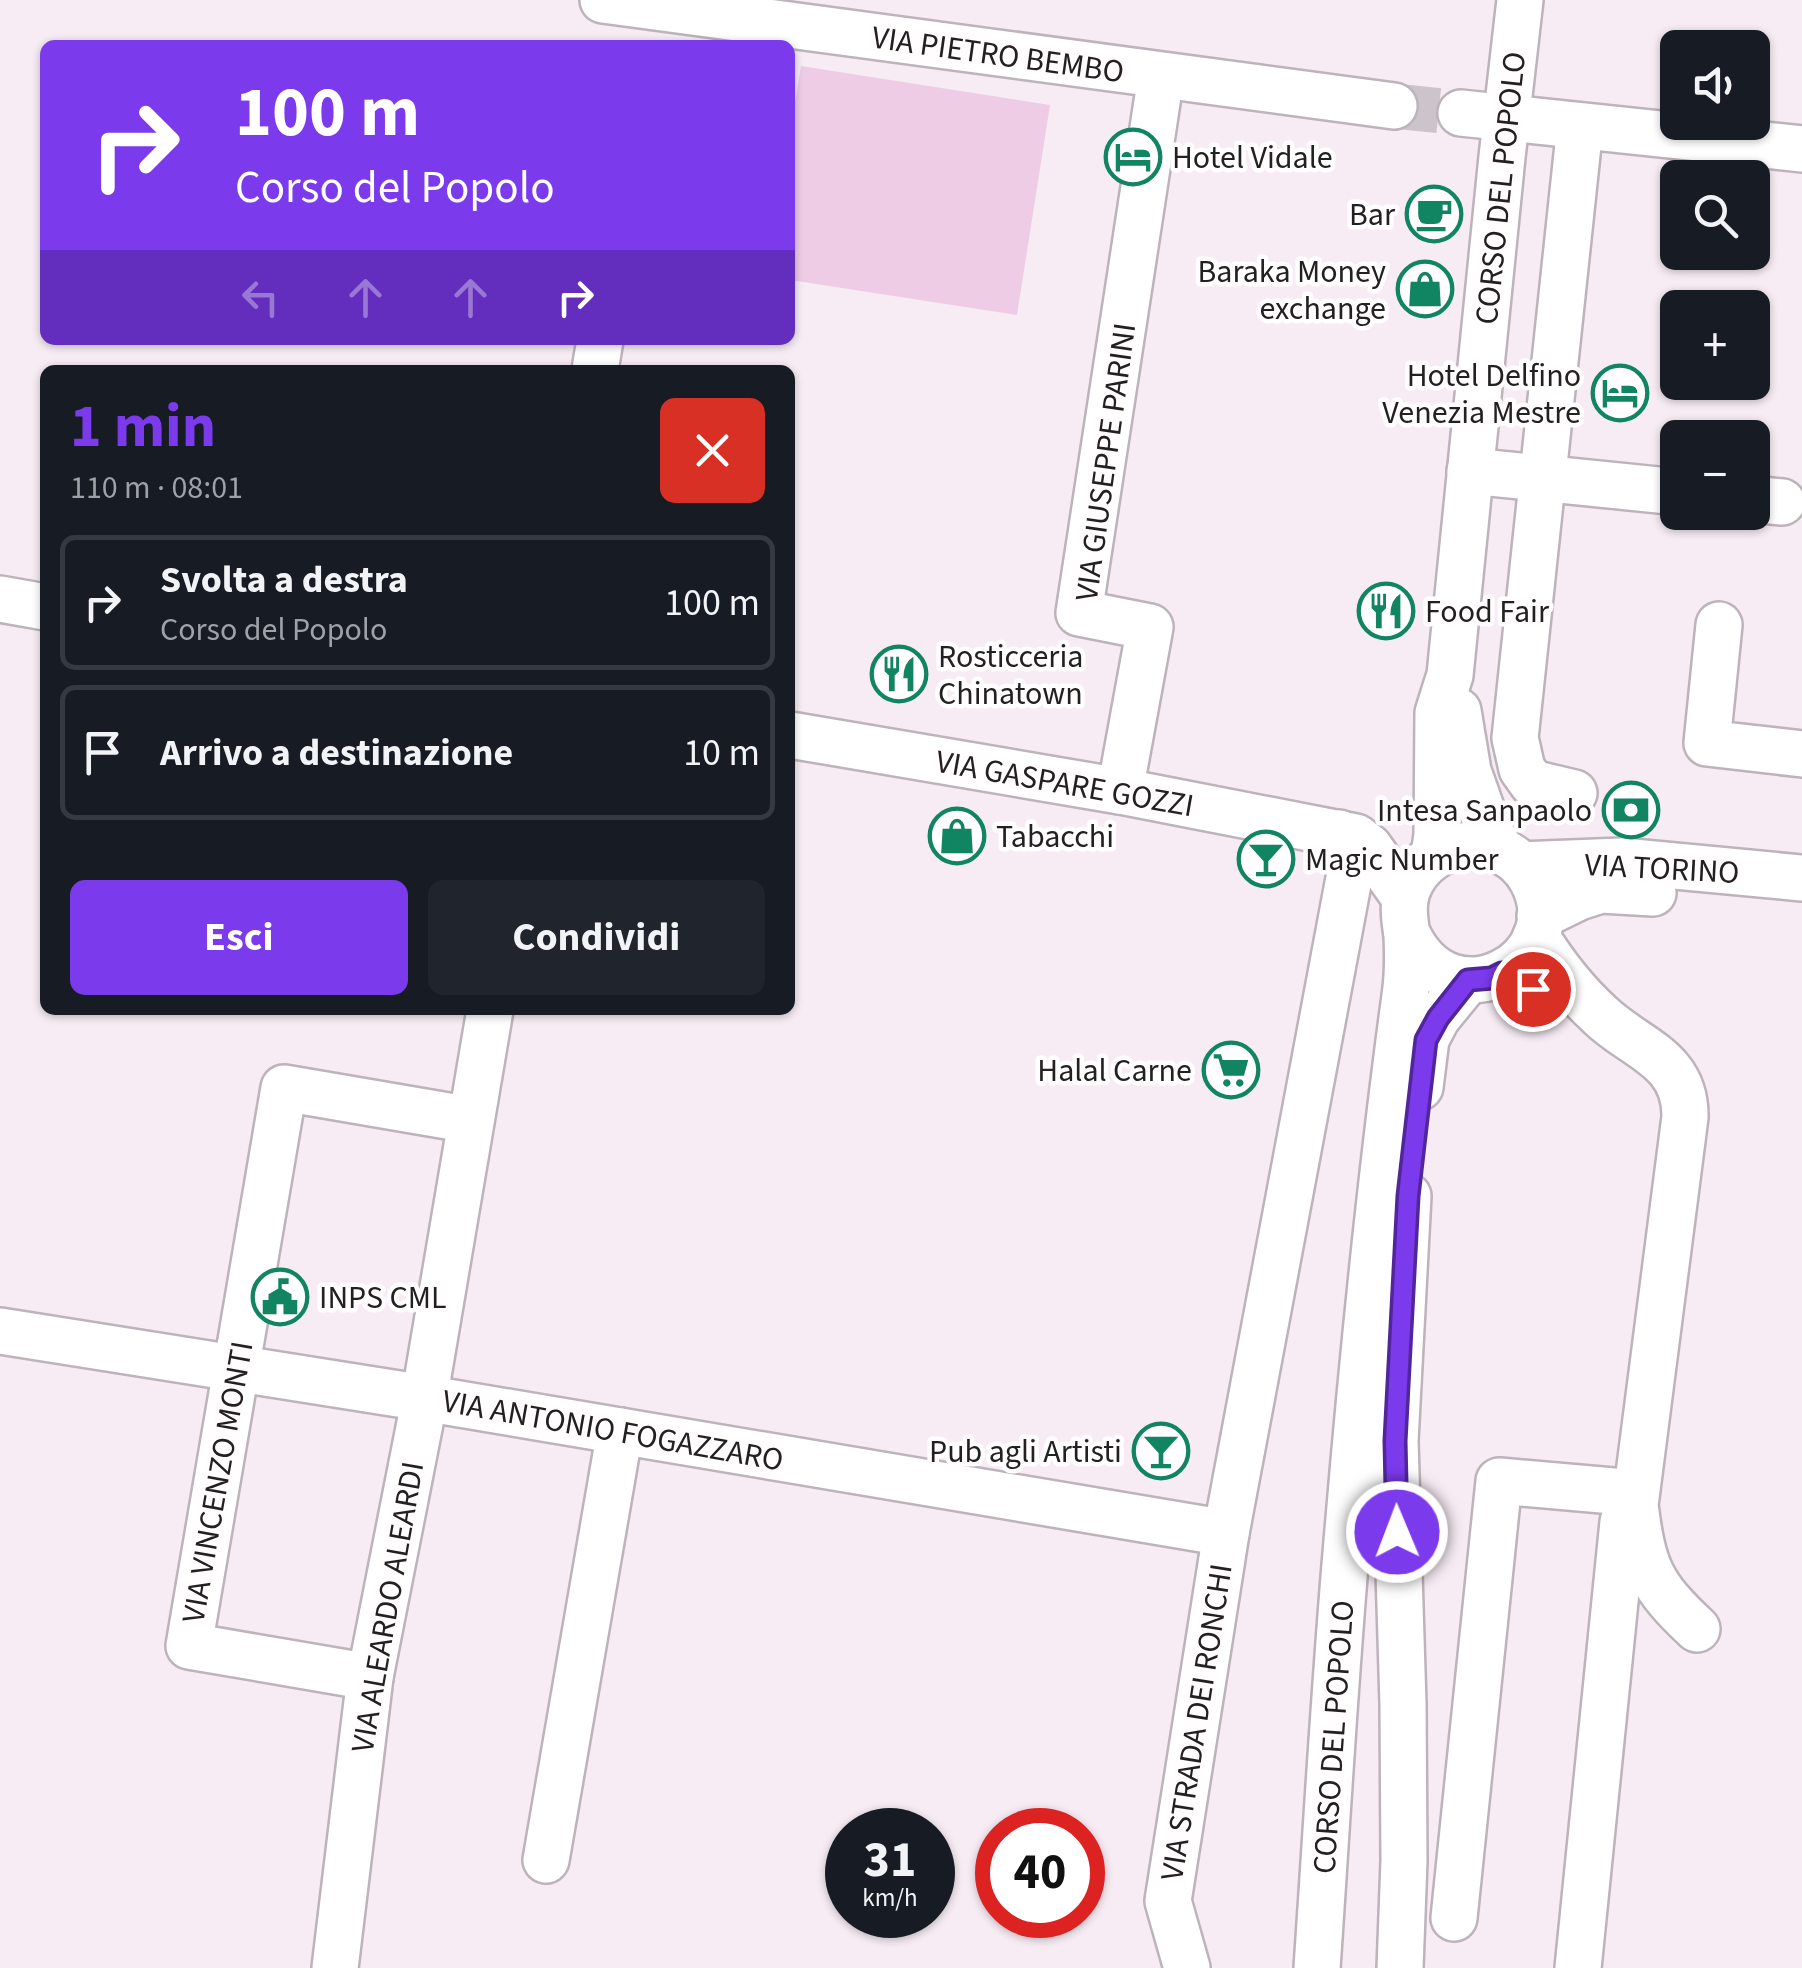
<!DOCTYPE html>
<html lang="it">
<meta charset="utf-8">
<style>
:root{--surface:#171b24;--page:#20242c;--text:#f1f3f6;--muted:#9ea1a6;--line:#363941;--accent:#7c3aed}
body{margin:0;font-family:"Source Sans 3",sans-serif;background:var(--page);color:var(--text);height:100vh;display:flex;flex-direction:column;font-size:38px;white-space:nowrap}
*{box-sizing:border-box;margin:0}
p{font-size:32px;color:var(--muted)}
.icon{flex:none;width:55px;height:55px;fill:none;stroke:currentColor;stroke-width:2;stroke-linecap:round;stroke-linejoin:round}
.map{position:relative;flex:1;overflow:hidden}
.panel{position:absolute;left:40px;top:365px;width:755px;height:650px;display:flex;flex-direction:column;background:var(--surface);border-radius:15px;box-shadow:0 2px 8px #0004}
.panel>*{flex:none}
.top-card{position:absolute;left:40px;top:40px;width:755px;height:305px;border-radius:15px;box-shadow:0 2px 8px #0004;background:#7c3aed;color:#fff;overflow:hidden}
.buttons{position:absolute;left:1660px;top:30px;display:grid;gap:20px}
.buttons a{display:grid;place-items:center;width:110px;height:110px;border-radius:15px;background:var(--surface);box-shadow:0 2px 8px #0004;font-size:50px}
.speed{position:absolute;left:825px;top:1808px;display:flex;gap:20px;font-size:50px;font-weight:700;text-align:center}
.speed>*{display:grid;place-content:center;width:130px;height:130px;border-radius:50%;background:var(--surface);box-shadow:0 2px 8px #0004;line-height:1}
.speed small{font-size:25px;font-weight:400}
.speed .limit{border:15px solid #d22;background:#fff;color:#111}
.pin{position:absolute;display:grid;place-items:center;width:85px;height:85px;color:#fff;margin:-42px;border:5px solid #fff;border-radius:50%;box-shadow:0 2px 10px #0007}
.me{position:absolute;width:110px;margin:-55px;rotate:359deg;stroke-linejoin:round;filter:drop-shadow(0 0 8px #0008)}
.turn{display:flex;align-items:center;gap:35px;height:210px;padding:0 30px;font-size:45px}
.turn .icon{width:130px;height:130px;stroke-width:2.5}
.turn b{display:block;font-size:70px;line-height:85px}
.lanes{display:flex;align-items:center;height:95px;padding:0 30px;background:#0003;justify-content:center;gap:50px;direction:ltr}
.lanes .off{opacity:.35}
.round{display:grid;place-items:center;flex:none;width:105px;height:105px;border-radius:15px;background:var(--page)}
.head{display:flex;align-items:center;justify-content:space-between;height:170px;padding:0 30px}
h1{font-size:60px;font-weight:700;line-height:75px;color:var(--accent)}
.action{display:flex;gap:20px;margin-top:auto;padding:20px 30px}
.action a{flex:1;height:115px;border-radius:15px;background:var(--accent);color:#fff;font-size:40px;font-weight:700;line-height:115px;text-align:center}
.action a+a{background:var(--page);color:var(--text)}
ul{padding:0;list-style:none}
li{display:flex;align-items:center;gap:30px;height:135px;margin:0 20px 15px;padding:0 10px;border:5px solid var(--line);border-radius:15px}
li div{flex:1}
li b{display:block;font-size:38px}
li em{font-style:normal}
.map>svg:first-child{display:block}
</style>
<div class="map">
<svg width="1802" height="1968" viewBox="0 0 1802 1968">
<rect width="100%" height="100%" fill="#f7ecf4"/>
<polygon fill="#eecce6" points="801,66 1050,105 1017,315 790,280 790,133"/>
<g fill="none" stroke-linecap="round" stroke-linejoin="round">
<polyline stroke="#cdc3ca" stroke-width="45" stroke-dasharray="45 22" stroke-linecap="butt" points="1394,106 1461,113"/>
<g stroke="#bdb3bb" stroke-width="50">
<g id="minor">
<polyline points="603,0 1394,106"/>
<polyline points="1461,113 1802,149"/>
<polyline points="595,370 600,340"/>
<polyline points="1470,471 1678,492"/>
<polyline points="1752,499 1782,502"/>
<polyline points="0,599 45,607"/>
<polyline points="1719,625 1707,743 1802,754"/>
<polyline points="1458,711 1468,771 1487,825 1500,850"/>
<polyline points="790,735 1120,791 1356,837 1369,847 1405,898"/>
<polyline points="1120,791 1150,627 1079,613 1161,76"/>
<polyline points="1574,793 1532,783 1522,769 1515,738 1580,126"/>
<polyline points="1434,856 1437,835 1438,713 1450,675 1502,157 1520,0"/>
<polyline points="1521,865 1622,861 1802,878"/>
<polyline points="1540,916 1579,897 1601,890 1653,893"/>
<path d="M1536 936C1554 965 1575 992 1600 1015 1635 1049 1686 1058 1685 1117L1635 1505C1643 1568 1650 1585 1697 1629"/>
<polyline points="1420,1087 1426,1039 1437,1018 1468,980"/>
<polyline points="0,1331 424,1398 1226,1533"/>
<polyline points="370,1677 189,1646 284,1088 471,1120"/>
<polyline points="546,1860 620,1431"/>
<polyline points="1454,1918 1499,1481 1636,1493"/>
<polyline points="335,1968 370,1677 420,1423 490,1010"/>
<polyline points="1187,1968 1168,1901 1226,1533 1350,873 1346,852 1339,833"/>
<path d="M1317 1968C1327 1822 1335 1676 1348 1530 1363 1352 1381 1173 1405 996 1408 976 1408 956 1407 936 1405 920 1402 907 1407 891 1426 836 1504 828 1532 880 1575 959 1451 1030 1407 933"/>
<polyline points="1400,1968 1404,1861 1403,1704 1395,1441 1408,1196"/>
<polyline points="1578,1968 1623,1522 1626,1518"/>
</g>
</g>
<use href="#minor" stroke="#fff" stroke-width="45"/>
</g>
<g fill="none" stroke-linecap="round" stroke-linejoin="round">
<g stroke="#51269a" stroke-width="25">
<polyline id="route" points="1397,1532 1395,1441 1408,1196 1426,1040 1438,1018 1468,980 1492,978 1502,973 1533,989"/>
</g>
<use href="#route" stroke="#7c3aed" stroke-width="18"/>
</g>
<defs>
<g id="hotel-ring" transform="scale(2.875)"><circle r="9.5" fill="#fffdfe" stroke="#118462" stroke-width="1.5"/><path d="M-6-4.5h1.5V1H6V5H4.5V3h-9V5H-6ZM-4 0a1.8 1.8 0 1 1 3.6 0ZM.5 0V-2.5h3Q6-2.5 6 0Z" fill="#118462"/></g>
<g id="cafe-ring" transform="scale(2.875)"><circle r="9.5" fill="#fffdfe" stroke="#118462" stroke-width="1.5"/><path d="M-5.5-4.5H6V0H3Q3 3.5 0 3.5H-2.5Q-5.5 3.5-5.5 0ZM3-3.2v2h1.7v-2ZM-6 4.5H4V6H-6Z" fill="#118462"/></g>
<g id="shop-ring" transform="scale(2.875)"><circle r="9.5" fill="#fffdfe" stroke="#118462" stroke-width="1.5"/><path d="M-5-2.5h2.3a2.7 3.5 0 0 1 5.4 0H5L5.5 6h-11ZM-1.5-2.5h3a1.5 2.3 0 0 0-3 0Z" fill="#118462"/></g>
<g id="restaurant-ring" transform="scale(2.875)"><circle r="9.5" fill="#fffdfe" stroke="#118462" stroke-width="1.5"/><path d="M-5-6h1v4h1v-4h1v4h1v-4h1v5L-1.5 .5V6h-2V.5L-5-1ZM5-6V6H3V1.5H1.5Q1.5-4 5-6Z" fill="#118462"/></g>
<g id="bank-ring" transform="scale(2.875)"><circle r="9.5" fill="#fffdfe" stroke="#118462" stroke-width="1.5"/><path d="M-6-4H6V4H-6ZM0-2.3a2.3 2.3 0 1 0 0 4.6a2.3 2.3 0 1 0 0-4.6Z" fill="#118462"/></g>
<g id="bar-ring" transform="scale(2.875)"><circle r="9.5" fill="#fffdfe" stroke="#118462" stroke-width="1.5"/><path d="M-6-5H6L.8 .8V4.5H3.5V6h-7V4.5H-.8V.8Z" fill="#118462"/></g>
<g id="supermarket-ring" transform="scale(2.875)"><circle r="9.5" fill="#fffdfe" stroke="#118462" stroke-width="1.5"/><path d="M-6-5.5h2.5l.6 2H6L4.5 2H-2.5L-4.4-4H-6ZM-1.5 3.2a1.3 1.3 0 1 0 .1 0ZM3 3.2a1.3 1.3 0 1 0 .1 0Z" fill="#118462"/></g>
<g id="civic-ring" transform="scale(2.875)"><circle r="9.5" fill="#fffdfe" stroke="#118462" stroke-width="1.5"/><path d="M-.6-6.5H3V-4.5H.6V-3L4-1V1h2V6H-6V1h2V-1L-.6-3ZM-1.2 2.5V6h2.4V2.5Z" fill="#118462"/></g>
</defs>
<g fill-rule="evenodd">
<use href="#hotel-ring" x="1133" y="157"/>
<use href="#cafe-ring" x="1434" y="214"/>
<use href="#shop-ring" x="1425" y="289"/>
<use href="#hotel-ring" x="1620" y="393"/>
<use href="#restaurant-ring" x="1386" y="611"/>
<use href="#restaurant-ring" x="899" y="674"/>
<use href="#bank-ring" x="1631" y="810"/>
<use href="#shop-ring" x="957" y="836"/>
<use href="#bar-ring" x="1266" y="859"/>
<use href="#supermarket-ring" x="1231" y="1070"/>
<use href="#civic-ring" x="280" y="1297"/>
<use href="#bar-ring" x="1161" y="1451"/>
</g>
<g text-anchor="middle" stroke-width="9" stroke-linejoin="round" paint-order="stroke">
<g font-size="32" fill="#232022" stroke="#fffdfe">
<text transform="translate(998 54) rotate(8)" y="11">VIA PIETRO BEMBO</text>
<text transform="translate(1500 188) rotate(-84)" y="11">CORSO DEL POPOLO</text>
<text transform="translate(1105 462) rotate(-82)" y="11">VIA GIUSEPPE PARINI</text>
<text transform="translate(1065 783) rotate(10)" y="11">VIA GASPARE GOZZI</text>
<text transform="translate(1662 868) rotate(3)" y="11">VIA TORINO</text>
<text transform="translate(613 1430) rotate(10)" y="11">VIA ANTONIO FOGAZZARO</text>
<text transform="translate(217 1482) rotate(-80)" y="11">VIA VINCENZO MONTI</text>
<text transform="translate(387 1607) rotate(-80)" y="11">VIA ALEARDO ALEARDI</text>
<text transform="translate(1196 1722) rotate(-81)" y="11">VIA STRADA DEI RONCHI</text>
<text transform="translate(1333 1737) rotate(-86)" y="11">CORSO DEL POPOLO</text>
</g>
<g font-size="32" fill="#232022" stroke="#fffdfe" text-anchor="start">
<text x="1172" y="168">Hotel Vidale</text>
<text x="1395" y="225" text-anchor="end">Bar</text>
<text x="1386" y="282" text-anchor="end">Baraka Money<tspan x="1386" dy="37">exchange</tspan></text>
<text x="1581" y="386" text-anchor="end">Hotel Delfino<tspan x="1581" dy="37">Venezia Mestre</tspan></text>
<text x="1425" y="622">Food Fair</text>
<text x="938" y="667">Rosticceria<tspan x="938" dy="37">Chinatown</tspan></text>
<text x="1592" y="821" text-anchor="end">Intesa Sanpaolo</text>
<text x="996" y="847">Tabacchi</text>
<text x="1305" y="870">Magic Number</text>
<text x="1192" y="1081" text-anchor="end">Halal Carne</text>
<text x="319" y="1308">INPS CML</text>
<text x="1122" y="1462" text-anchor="end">Pub agli Artisti</text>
</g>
</g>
</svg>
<div class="buttons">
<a><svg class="icon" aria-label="sound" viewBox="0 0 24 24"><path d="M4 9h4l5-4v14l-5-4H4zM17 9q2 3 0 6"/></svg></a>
<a><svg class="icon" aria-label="search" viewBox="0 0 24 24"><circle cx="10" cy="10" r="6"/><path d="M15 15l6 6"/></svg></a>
<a>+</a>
<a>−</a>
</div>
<div class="speed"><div>31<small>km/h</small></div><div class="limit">40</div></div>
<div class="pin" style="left:1533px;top:989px;background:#d93025"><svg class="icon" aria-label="arrive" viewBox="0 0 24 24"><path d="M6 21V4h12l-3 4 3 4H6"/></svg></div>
<svg class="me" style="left:1397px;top:1532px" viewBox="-20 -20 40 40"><circle r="17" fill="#7c3aed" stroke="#fff" stroke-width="3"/><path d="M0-11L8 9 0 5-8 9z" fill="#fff"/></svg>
<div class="top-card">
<div class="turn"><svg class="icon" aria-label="right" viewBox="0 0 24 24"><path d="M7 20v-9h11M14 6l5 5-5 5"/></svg><div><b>100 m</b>Corso del Popolo</div></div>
<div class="lanes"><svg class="icon off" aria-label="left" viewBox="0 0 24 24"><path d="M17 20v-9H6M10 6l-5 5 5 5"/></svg><svg class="icon off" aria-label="ahead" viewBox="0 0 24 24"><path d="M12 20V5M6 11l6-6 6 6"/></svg><svg class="icon off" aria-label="ahead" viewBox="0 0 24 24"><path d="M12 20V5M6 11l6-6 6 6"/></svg><svg class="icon" aria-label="right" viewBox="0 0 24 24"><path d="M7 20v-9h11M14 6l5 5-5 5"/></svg></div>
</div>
<section class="panel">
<div class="head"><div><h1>1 min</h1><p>110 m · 08:01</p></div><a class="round" style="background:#d93025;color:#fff"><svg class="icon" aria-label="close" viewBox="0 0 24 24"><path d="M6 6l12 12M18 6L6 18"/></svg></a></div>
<ul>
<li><svg class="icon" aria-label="right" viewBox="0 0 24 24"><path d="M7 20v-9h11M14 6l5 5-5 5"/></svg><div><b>Svolta a destra</b><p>Corso del Popolo</p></div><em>100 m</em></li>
<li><svg class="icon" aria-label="arrive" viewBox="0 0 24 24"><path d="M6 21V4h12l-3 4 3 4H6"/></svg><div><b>Arrivo a destinazione</b></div><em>10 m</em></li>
</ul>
<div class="action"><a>Esci</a><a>Condividi</a></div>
</section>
</div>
